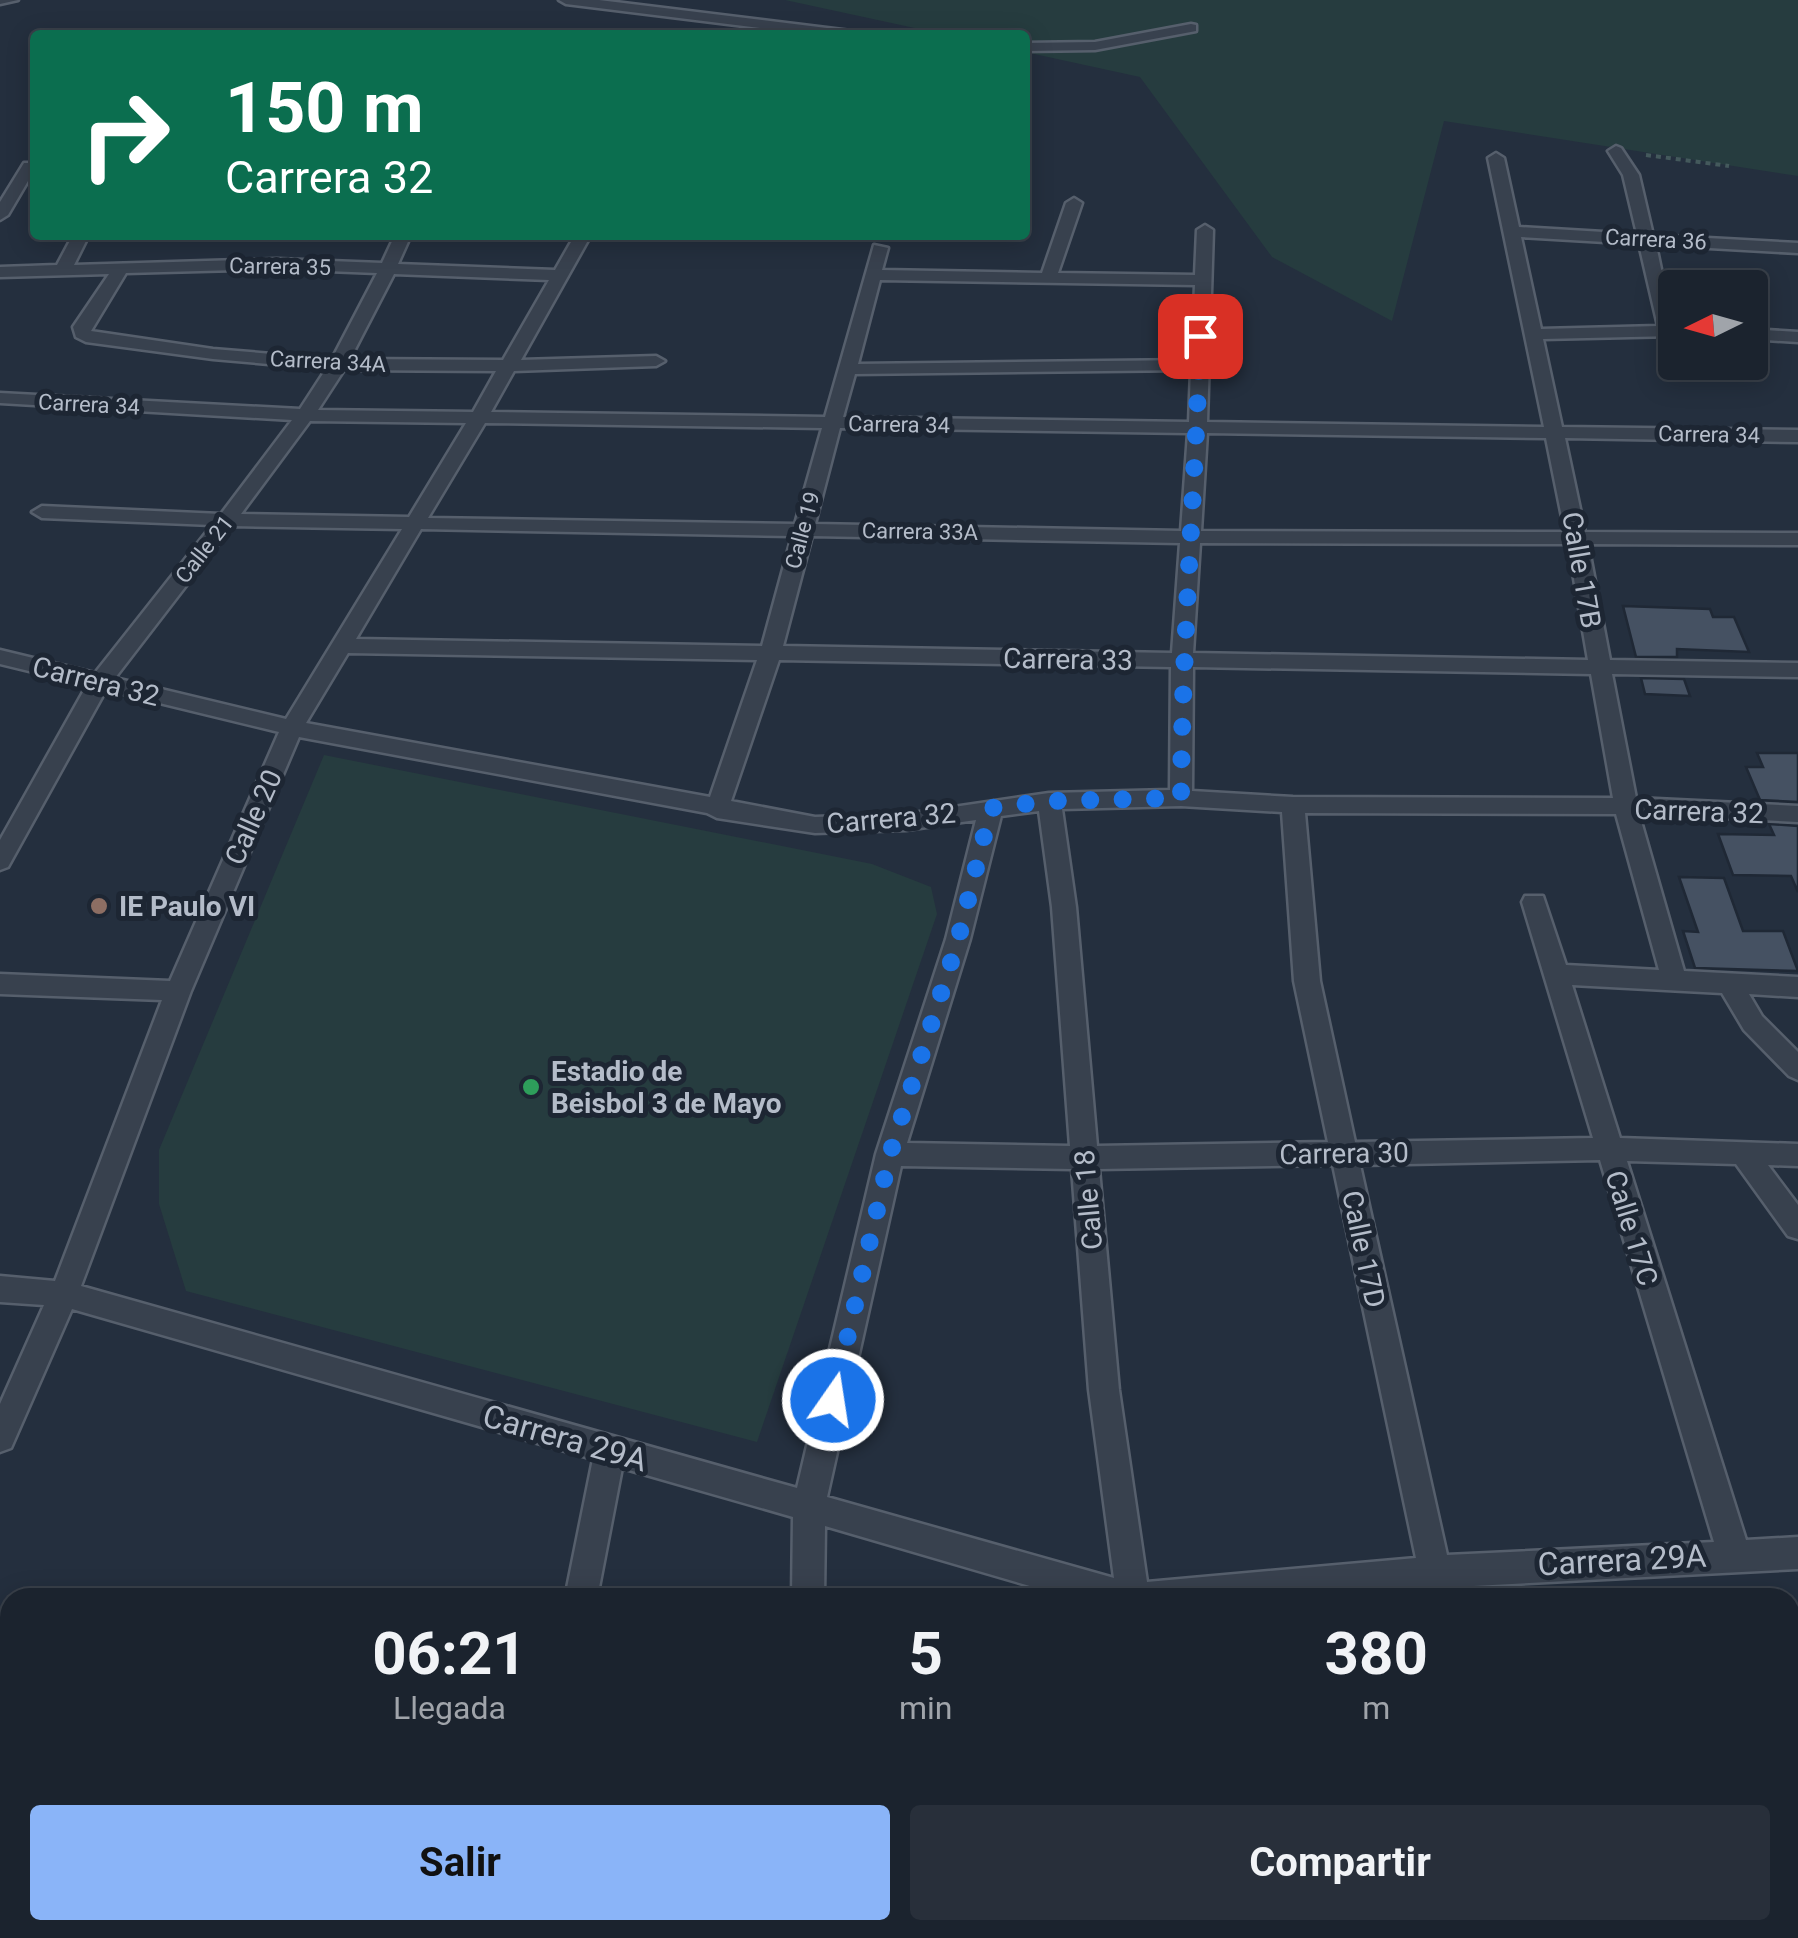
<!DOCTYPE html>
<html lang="es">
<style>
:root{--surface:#1b232e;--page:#282f3a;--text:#f1f3f6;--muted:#a0a4aa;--line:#39404a;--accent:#8ab4f8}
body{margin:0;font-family:Roboto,sans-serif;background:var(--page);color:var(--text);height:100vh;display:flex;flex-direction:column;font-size:38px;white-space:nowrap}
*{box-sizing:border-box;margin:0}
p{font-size:32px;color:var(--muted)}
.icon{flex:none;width:55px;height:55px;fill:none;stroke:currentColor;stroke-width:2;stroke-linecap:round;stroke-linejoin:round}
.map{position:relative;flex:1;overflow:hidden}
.details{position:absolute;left:0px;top:1588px;width:1800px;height:352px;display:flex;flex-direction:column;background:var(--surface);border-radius:30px 30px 0 0;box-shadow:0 5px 25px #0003,0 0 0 2px var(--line)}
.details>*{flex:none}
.guide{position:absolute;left:30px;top:30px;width:1000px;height:210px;border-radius:10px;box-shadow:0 5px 25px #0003,0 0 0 2px var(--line);background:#0b6e4f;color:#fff;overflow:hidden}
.needle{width:65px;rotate:265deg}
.fabs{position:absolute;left:1658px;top:270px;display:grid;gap:20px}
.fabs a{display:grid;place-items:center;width:110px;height:110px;border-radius:10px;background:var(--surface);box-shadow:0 5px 25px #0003,0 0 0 2px var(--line);font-size:50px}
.pin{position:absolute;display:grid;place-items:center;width:85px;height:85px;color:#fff;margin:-42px;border-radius:20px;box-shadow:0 5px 15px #0006}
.me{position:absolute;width:110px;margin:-55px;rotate:13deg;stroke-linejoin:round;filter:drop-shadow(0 0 8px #0008)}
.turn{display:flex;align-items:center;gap:35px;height:210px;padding:0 30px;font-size:45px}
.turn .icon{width:130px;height:130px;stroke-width:2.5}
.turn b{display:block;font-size:70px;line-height:85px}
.eta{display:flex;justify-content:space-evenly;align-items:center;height:170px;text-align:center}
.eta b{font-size:60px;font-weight:700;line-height:70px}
.primary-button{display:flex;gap:20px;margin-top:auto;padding:20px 30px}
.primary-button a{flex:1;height:115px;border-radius:10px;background:var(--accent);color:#111;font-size:40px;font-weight:700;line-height:115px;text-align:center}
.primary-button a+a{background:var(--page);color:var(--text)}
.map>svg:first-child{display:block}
</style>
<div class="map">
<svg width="1798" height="1938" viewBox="0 0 1798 1938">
<rect width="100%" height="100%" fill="#242f3e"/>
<g fill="#263c3f">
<polygon points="785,0 1798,0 1798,176 1444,121 1392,321 1272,257 1140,77 1025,52 1025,35 947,35"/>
<polygon points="324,755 872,864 931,887 937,914 757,1442 186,1291 159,1204 159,1150"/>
</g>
<g fill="#455162" stroke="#1f2835" stroke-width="2.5">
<polygon points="1623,606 1710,609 1713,617 1734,617 1749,652 1677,649 1677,657 1636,657"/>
<polygon points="1641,678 1684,679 1690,696 1645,694"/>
<polygon points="1757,753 1798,753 1798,802 1760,800 1746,767 1763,767"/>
<polygon points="1769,824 1798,826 1798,892 1791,876 1733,875 1718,834 1774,835"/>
<polygon points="1679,877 1724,878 1743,931 1783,931 1798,971 1695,968 1683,931 1698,932"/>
</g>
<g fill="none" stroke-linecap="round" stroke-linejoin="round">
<g stroke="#565f6c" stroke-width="5">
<g id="street">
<polygon points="0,0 18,0 0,4"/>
<polygon points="559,0 599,0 851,31 858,35 817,35 566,4"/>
<polygon points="1191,24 1196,25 1196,31 1095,50 1025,51 1025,43 1095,42"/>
<path d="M1616 146 1621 148 1639 175 1653 235 1798 243V253L1656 245 1675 336 1543 339 1562 427 1798 430V442L1565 438 1585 532 1798 533V545L1588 544 1610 660 1798 663V677L1612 674 1636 798 1798 806V822L1639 814 1684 971 1798 977V997L1749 994 1762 1016 1798 1052V1080L1789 1076 1744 1030 1722 993 1572 985 1620 1138 1798 1144V1166L1768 1165 1798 1205V1239L1788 1236 1736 1164 1627 1161 1746 1540 1798 1537V1569L1435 1588 1330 1598H1071L825 1526 824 1598H792L793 1517 622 1468 597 1598H565L593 1459 72 1309 11 1448 0 1452V1404L44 1305 0 1302V1276L55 1281 162 1000 0 994V974L170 981 279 732 106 690 8 867 0 870V840L87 685 0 664V650L95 673 212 525 42 518 32 512 42 506 221 514 292 420 0 403V393L300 409 326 369 213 359 86 342 76 337 73 327 109 274 0 277V267L57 265 73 235H89L74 265 277 259 382 263 395 235H411L398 264 555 270 575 235H591L521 360 656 356 665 361 656 366 514 371 491 412 825 417 874 245 888 248 882 270 1042 273 1066 203 1074 198 1082 203 1058 273 1195 275 1197 230 1205 225 1213 230 1207 422 1544 427 1488 158 1496 153 1504 158 1519 227 1637 234 1623 175 1608 151ZM1521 237 1639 244 1658 326 1541 329ZM277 269 377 273 332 359 213 349 91 331 126 273ZM394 274 549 280 503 360 350 359ZM880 280 1195 285 1192 360 858 364ZM344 370 496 371 473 412 318 410ZM1191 370 1189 422 843 417 855 374ZM310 421 466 423 409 517 241 514ZM485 423 822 428 795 524 428 518ZM840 428 1188 433 1181 531 815 524ZM1207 433 1546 438 1565 532 1201 531ZM232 526 402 529 286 719 115 678ZM421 529 792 536 762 646 356 639ZM812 536 1180 543 1172 653 783 646ZM1200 543 1568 544 1588 660 1193 653ZM348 653 757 660 710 797 306 723ZM779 660 1171 667 1170 790 1049 793 906 814 815 817 731 801ZM1193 667 1591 674 1613 798 1293 797 1192 791ZM299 737 707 813 717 818 815 833 906 830 976 820 946 939 876 1154 797 1488 81 1286 191 991ZM1181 806 1282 812 1294 981 1328 1142 1097 1146 1076 907 1062 809ZM1039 811 1052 907 1070 1146 907 1143 970 939 1001 816ZM1305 813 1616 814 1659 970 1566 965 1543 896H1525L1522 902 1593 1138 1355 1142 1320 981ZM1600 1160 1714 1542 1447 1555 1360 1165ZM1333 1165 1416 1558 1147 1582 1119 1390 1099 1169ZM901 1166 1072 1169 1089 1390 1114 1578 827 1497Z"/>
<polygon points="24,163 34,163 35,169 8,215 0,220 0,202"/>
<polygon points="1750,329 1798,332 1798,342 1750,339"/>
<rect x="1790" y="1800" width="8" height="36"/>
<polygon points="0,1902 10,1903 10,1930 24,1930 23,1934 0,1938"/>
<polygon points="80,1930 164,1930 167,1938 83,1938"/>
<polygon points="497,1930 533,1930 531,1938 495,1938"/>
<rect x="789" y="1930" width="36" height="8"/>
<polygon points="1172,1930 1208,1930 1209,1938 1173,1938"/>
</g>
</g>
<polyline stroke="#44595c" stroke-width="4" stroke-dasharray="5 5" stroke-linecap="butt" points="1646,155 1729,166"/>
<use href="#street" fill="#38414e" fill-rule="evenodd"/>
</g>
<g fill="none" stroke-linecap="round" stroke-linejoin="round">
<path stroke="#1a73e8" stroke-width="18" stroke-dasharray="0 32.4" d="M833 1400 890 1154 958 940 991 808 1049 801 1181 798C1182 644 1195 491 1200 336"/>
</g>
<circle fill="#8d6e63" stroke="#1d2633" stroke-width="4" cx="99" cy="906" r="10"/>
<circle fill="#2e9e5b" stroke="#1d2633" stroke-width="4" cx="531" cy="1087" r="10"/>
<g text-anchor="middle" stroke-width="10" stroke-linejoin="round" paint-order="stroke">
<g font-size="22" fill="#b4bcc9" stroke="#1d2633">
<text transform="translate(1656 239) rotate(3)" y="8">Carrera 36</text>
<text transform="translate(280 266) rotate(1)" y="8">Carrera 35</text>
<text transform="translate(328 361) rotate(3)" y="8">Carrera 34A</text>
<text transform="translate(89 404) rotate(3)" y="8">Carrera 34</text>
<text transform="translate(899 424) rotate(1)" y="8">Carrera 34</text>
<text transform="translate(1709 434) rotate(1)" y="8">Carrera 34</text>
<text transform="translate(802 530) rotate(-75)" y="8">Calle 19</text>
<text transform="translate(920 531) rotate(1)" y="8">Carrera 33A</text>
<text transform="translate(204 549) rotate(-52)" y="8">Calle 21</text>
</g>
<g font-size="28" fill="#b4bcc9" stroke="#1d2633">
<text transform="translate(1582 570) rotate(80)" y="10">Calle 17B</text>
<text transform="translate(1068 659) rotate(1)" y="10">Carrera 33</text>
<text transform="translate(96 681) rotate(14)" y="10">Carrera 32</text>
<text transform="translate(1699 811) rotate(2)" y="10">Carrera 32</text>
<text transform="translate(253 817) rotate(-66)" y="10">Calle 20</text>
<text transform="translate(891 818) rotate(-5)" y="10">Carrera 32</text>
<text transform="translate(1344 1153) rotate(-1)" y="10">Carrera 30</text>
<text transform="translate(1088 1200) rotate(-95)" y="10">Calle 18</text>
<text transform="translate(1632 1228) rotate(73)" y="10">Calle 17C</text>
<text transform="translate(1364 1249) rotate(78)" y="10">Calle 17D</text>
</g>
<g font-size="28" font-weight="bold" fill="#b4bcc9" stroke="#1d2633" text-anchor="start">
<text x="119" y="916">IE Paulo VI</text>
<text x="551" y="1081">Estadio de<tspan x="551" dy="32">Beisbol 3 de Mayo</tspan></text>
</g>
<g font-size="32" fill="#b4bcc9" stroke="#1d2633">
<text transform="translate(565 1438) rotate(16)" y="11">Carrera 29A</text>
<text transform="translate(1622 1560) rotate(-3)" y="11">Carrera 29A</text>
</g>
</g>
</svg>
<div class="fabs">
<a><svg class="needle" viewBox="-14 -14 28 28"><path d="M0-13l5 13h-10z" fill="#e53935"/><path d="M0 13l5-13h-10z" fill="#a0a4aa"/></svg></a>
</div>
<div class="pin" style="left:1200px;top:336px;background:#d93025"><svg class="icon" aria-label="arrive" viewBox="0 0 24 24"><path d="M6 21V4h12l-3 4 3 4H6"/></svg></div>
<svg class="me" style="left:833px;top:1400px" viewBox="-20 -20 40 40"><circle r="17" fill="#1a73e8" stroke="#fff" stroke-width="3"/><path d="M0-11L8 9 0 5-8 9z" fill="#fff"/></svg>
<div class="guide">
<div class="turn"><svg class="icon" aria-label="right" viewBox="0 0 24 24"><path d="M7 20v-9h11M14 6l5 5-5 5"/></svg><div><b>150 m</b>Carrera 32</div></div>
</div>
<section class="details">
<div class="eta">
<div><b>06:21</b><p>Llegada</p></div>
<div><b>5</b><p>min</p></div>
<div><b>380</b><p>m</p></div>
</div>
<div class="primary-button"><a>Salir</a><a>Compartir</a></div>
</section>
</div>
